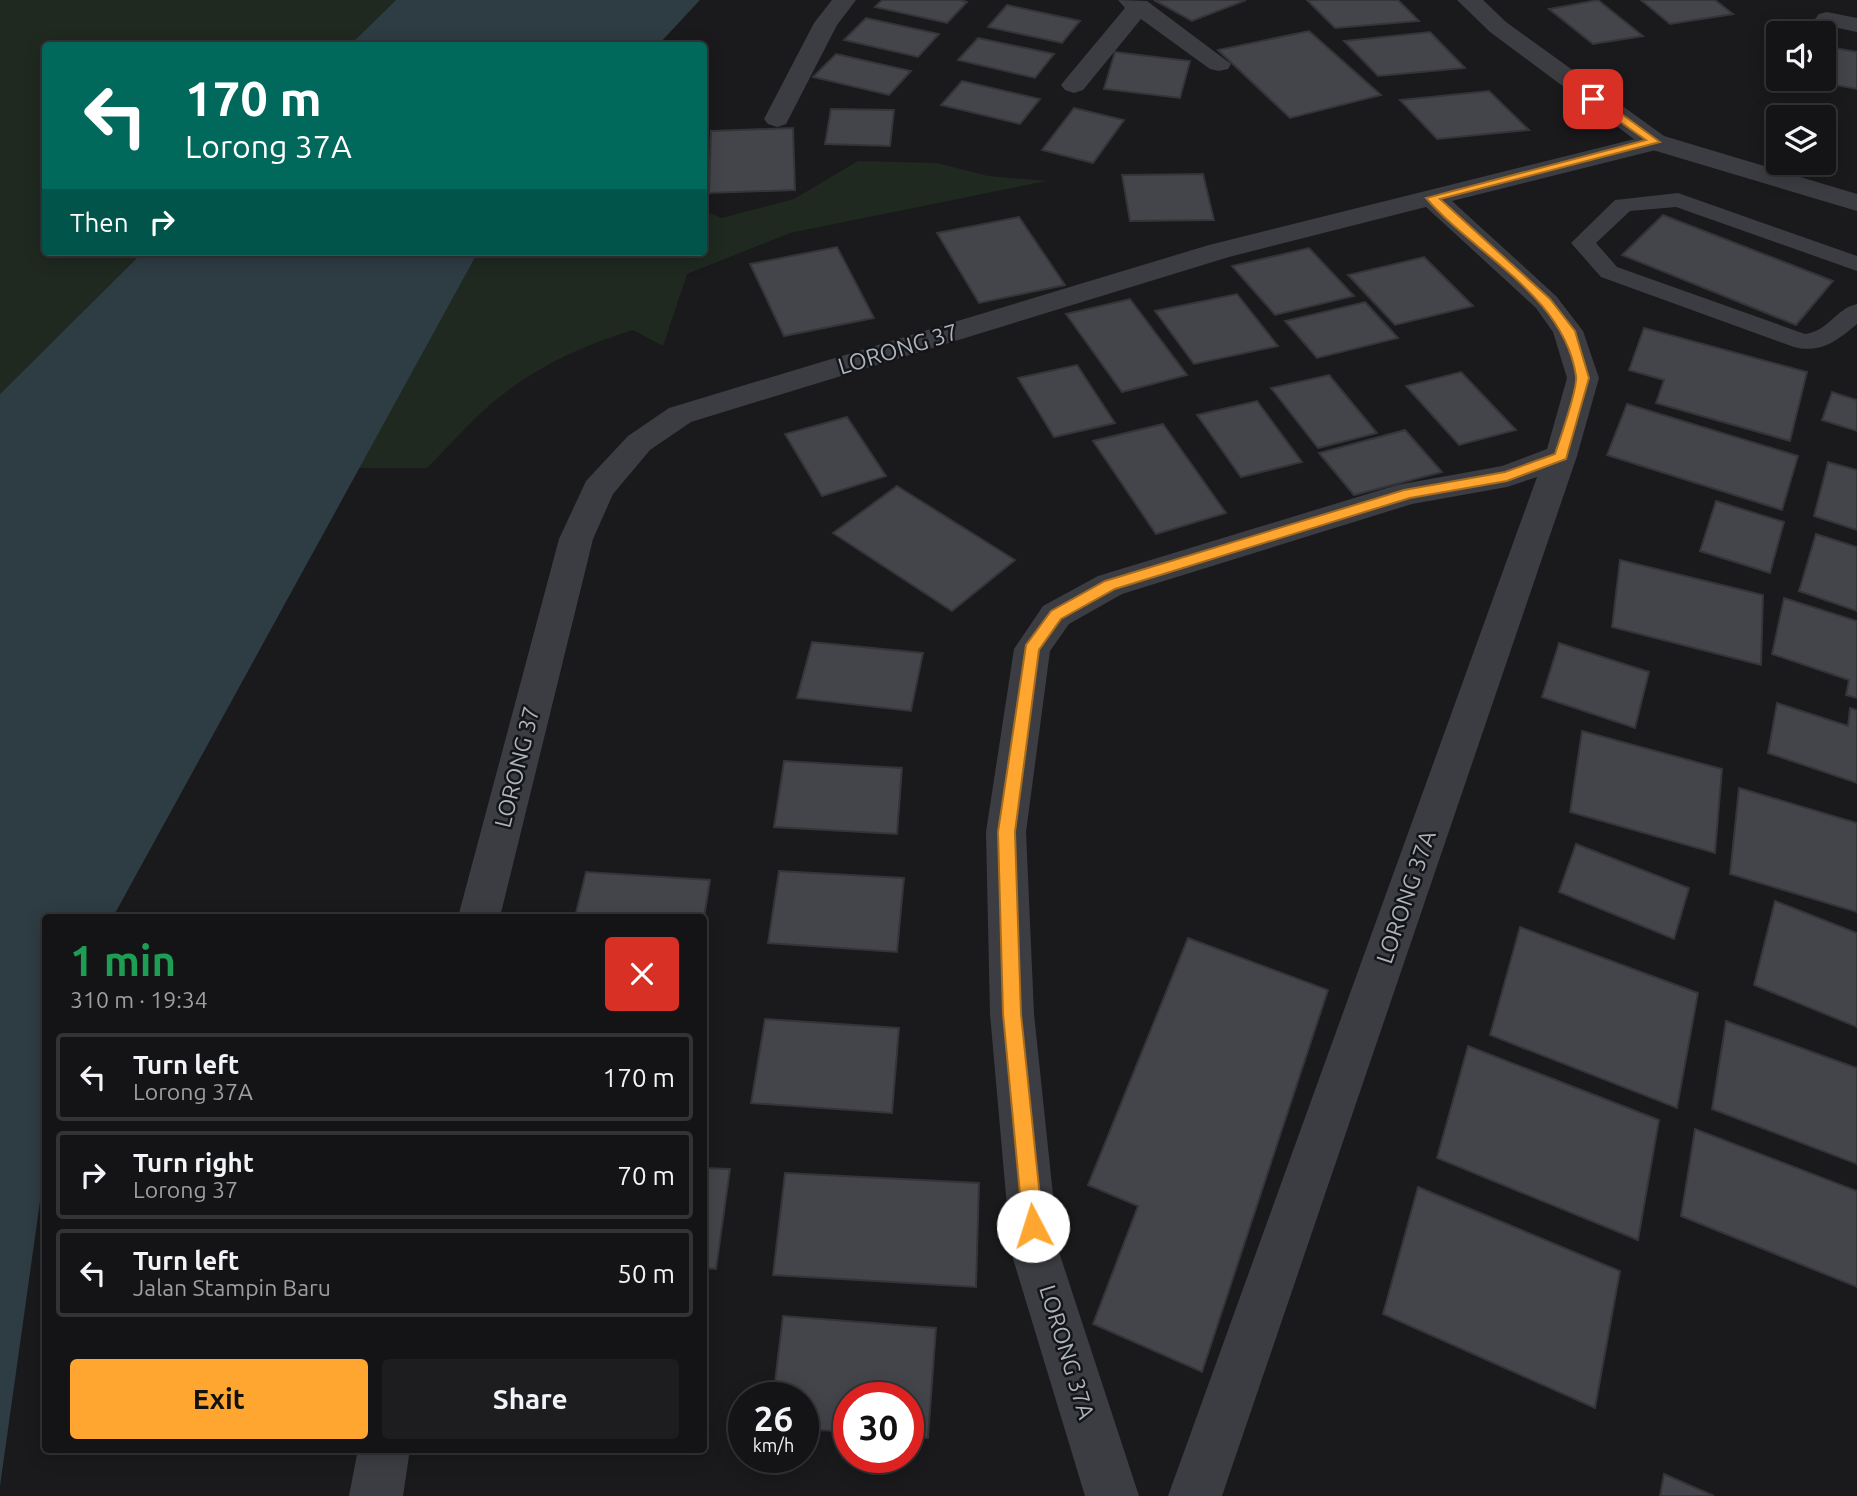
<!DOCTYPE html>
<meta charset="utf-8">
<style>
:root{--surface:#141416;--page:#1d1d1f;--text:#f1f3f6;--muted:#9d9ea1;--line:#333335;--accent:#ffa630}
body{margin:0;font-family:Ubuntu,sans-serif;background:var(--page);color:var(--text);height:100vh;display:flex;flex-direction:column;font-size:26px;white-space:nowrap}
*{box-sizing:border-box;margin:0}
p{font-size:23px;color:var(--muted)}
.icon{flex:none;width:38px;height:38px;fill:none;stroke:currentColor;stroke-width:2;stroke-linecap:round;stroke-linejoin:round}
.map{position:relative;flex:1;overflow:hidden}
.panel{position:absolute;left:42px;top:914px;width:665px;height:539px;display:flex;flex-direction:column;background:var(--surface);border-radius:7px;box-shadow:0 4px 18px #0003,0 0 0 2px var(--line)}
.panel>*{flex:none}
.guide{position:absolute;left:42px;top:42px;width:665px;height:214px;border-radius:7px;box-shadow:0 4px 18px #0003,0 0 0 2px var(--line);background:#00695c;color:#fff;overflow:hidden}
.buttons{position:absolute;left:1766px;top:21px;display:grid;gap:14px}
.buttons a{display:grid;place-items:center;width:70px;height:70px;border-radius:7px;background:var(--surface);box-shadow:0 4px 18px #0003,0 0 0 2px var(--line);font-size:35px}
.speed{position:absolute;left:728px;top:1382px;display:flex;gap:14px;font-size:35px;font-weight:700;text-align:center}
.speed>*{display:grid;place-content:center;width:91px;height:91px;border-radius:50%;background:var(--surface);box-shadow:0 4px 18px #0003,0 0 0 2px var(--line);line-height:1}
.speed small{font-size:18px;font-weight:400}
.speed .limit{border:10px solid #d22;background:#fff;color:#111}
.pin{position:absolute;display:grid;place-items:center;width:60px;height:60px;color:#fff;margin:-30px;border-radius:14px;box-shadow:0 4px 10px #0006}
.me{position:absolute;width:77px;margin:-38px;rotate:355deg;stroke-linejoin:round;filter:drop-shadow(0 0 5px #0008)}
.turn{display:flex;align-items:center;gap:24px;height:147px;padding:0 28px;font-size:32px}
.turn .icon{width:91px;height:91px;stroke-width:2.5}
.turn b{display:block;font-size:49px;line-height:60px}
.then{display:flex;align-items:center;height:66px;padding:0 28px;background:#0003;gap:14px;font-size:26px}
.round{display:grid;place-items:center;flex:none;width:74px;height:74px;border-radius:7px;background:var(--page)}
.summary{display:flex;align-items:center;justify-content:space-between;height:119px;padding:0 28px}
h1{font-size:42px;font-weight:600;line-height:52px;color:#1e9e55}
.cta{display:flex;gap:14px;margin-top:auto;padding:14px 28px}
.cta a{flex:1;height:80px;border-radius:7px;background:var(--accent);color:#111;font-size:28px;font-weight:600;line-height:80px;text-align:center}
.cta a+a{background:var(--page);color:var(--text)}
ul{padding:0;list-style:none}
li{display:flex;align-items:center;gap:21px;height:88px;margin:0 14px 10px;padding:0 14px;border:4px solid var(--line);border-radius:7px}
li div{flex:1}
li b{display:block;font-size:26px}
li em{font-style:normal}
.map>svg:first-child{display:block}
</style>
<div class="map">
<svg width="1857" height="1496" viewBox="0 0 1857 1496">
<rect width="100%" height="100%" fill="#1a1a1d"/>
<g fill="#1f2920">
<polygon points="0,0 396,0 350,45 46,46 46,252 143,252 0,394"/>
<path d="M858 161 937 163 988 176 1047 181 790 233 687 274 663 346 633 330C581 346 533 368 491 404 469 423 448 447 427 468H359L478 252H704V211L722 218 794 199Z"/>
</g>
<g fill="#2e3c43">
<polygon points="396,0 700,0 658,45 350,45"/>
<polygon points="143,252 478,252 113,917 46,917 45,1166 0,1486 0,394"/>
</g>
<g fill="#44454a" stroke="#343439" stroke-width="2">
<polygon points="882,0 960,0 967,2 947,23 875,7"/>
<polygon points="1154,0 1246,0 1192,21"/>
<polygon points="1307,0 1398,0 1419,21 1335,28"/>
<polygon points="1598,0 1643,36 1593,44 1549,9"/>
<polygon points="1641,0 1715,0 1733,14 1670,24"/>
<polygon points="1007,5 1080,21 1062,43 988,27"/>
<polygon points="866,18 939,34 918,57 844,40"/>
<polygon points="1309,31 1381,95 1290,118 1218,50"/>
<polygon points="1430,32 1465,68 1378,76 1344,41"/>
<polygon points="978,38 1054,54 1035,78 958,60"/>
<polygon points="1824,46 1857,52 1857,89 1803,79 1824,79"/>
<polygon points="1115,52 1190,61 1180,98 1104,89"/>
<polygon points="836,54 911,71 889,95 813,77"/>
<polygon points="962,81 1040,99 1020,124 941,105"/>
<polygon points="1489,91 1529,130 1437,139 1400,100"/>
<polygon points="1074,108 1124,120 1093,163 1042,150"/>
<polygon points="831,109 894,110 890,146 825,144"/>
<polygon points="793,128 795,190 709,193 711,131"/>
<polygon points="1203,174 1214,220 1130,221 1122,175"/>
<polygon points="1663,215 1833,281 1796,325 1622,255"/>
<polygon points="1019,217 1065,285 979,303 937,233"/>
<polygon points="837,247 874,318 784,336 750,264"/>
<polygon points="1309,248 1354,296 1275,315 1232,266"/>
<polygon points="1424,257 1473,306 1395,325 1348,275"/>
<polygon points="1237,294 1278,346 1194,364 1155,311"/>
<polygon points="1130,299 1187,375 1122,392 1066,314"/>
<polygon points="1365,302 1398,338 1317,358 1285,321"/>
<polygon points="1644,328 1807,372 1790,441 1656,403 1664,380 1629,370"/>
<polygon points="1077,365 1115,423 1054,437 1018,378"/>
<polygon points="1461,372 1516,430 1459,445 1406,386"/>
<polygon points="1329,375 1377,433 1318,448 1271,388"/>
<polygon points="1832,392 1857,400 1857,431 1822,420"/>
<polygon points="1257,401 1302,462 1241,477 1197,415"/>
<polygon points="1627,404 1798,456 1782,510 1607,455"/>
<polygon points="847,417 886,476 822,496 785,434"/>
<polygon points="1163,424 1226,513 1156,534 1093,441"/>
<polygon points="1405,430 1442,472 1354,495 1319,453"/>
<polygon points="1828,462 1857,470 1857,530 1814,516"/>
<polygon points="897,486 1015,560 952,611 833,533"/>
<polygon points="1716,501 1784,522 1770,573 1700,551"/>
<polygon points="1816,534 1857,547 1857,611 1799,591"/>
<polygon points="1620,560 1763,595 1761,665 1612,627"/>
<polygon points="1784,598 1857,621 1857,698 1846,695 1849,680 1772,654"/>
<polygon points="812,642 923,653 911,711 797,698"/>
<polygon points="1559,643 1649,672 1635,728 1542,697"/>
<polygon points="1777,703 1848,726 1850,708 1857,710 1857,783 1768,753"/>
<polygon points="1582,731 1722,769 1715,853 1570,812"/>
<polygon points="784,761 902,768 897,834 774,827"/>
<polygon points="1739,788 1857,823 1857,912 1730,874"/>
<polygon points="1576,844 1689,888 1674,939 1559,892"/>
<polygon points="779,871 904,878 897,952 768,943"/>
<polygon points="586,872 710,880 704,918 575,917"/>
<polygon points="1775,901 1857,933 1857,1027 1754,985"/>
<polygon points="1520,927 1698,993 1677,1108 1490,1035"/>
<polygon points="1188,938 1328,990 1202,1372 1093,1324 1138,1206 1088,1185"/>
<polygon points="765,1019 899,1028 892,1113 751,1103"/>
<polygon points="1726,1021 1857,1068 1857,1164 1712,1109"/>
<polygon points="1468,1046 1659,1120 1638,1240 1437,1158"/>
<polygon points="1695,1129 1857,1191 1857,1287 1681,1216"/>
<polygon points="704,1168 730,1169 716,1269 704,1268"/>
<polygon points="785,1173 979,1183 976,1287 773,1275"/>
<polygon points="1418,1187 1620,1271 1595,1408 1383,1314"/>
<polygon points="783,1316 936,1328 928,1438 908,1437 908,1398 849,1398 849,1432 803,1429 803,1398 773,1398"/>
<polygon points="1664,1474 1714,1496 1660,1496"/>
</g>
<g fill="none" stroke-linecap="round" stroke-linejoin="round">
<path fill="#3b3d42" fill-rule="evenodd" d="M1678 193 1857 256V271L1676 207 1630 211 1596 243 1617 267 1805 334C1829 331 1835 309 1857 304V324C1838 340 1821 354 1794 347L1601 277 1571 243 1615 200Z"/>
<g fill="#3b3d42" fill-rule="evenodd">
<polygon points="832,0 856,0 837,25 786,124 777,127 768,124 764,119 814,23"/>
<polygon points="1118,0 1147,1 1231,64 1228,69 1219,71 1210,69 1141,19 1083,90 1074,93 1065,90 1061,85 1065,80 1125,8"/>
<polygon points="1827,12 1857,18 1857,32 1819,24 1815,19 1819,14"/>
<polygon points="1655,134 1664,136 1668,142 1664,148 1452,201 1556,296 1583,331 1599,378 1577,456 1222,1496 1168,1496 1537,477 1507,487 1412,504 1122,594 1069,624 1050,651 1026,832 1034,1014 1059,1252 1139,1496 1085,1496 1011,1252 990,1014 986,832 1014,649 1043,606 1098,576 1397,485 1502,466 1547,449 1567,378 1553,332 1536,308 1426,207 1229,257 691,422 650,450 613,494 593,539 500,917 458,917 559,539 586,481 628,436 669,408 1209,245"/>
<polygon points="358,1449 410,1449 403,1496 349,1496"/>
</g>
<polygon fill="#3b3d42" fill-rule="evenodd" points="1457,0 1483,0 1506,22 1664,136 1857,194 1857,211 1646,148 1490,32"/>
</g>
<path fill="#ffa630" stroke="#a66c1f" stroke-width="2" d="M1590 96H1597L1660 142 1440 199 1550 299 1575 331 1589 378 1566 459 1507 481 1410 498 1115 589 1061 619 1039 650 1015 832 1021 1014 1043 1226 1040 1232 1033 1235 1026 1232 1023 1226 1003 1014 998 832 1026 645 1051 611 1105 581 1404 490 1505 472 1555 454C1560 438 1578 389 1576 376 1564 295 1475 255 1426 198L1646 140 1590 101Z"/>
<g text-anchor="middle" stroke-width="5" stroke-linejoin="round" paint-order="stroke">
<g font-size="23" fill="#abb3bd" stroke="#151518">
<text transform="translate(898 349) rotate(-17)" y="8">LORONG 37</text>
<text transform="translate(517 767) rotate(-76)" y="8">LORONG 37</text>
<text transform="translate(1406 897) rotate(-71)" y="8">LORONG 37A</text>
<text transform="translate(1067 1352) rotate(73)" y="8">LORONG 37A</text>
</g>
</g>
</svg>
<div class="buttons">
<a><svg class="icon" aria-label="sound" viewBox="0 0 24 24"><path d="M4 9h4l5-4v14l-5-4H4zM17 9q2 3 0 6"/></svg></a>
<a><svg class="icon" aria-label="layers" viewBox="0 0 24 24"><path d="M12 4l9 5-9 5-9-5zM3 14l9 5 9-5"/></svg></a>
</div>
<div class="speed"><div>26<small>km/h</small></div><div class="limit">30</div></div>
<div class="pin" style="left:1593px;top:99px;background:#d93025"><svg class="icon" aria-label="arrive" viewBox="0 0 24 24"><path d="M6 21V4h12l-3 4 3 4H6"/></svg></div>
<svg class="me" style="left:1033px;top:1226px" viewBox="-20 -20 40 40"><circle r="19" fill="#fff"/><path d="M0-13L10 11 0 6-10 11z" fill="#ffa630"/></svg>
<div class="guide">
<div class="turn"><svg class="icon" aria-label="left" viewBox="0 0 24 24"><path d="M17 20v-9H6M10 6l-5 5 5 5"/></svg><div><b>170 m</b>Lorong 37A</div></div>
<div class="then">Then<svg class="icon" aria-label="right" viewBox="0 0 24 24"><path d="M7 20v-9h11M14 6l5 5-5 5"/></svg></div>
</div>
<section class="panel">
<div class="summary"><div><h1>1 min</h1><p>310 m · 19:34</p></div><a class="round" style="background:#d93025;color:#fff"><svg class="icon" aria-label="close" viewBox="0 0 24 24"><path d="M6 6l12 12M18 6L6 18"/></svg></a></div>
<ul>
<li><svg class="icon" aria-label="left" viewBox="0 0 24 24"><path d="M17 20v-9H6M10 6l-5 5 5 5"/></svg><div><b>Turn left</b><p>Lorong 37A</p></div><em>170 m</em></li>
<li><svg class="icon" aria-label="right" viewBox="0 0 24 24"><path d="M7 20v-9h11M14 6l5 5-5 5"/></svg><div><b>Turn right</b><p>Lorong 37</p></div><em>70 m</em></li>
<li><svg class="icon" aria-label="left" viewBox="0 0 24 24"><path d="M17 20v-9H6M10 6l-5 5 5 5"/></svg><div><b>Turn left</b><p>Jalan Stampin Baru</p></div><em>50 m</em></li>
</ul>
<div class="cta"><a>Exit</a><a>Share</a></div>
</section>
</div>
